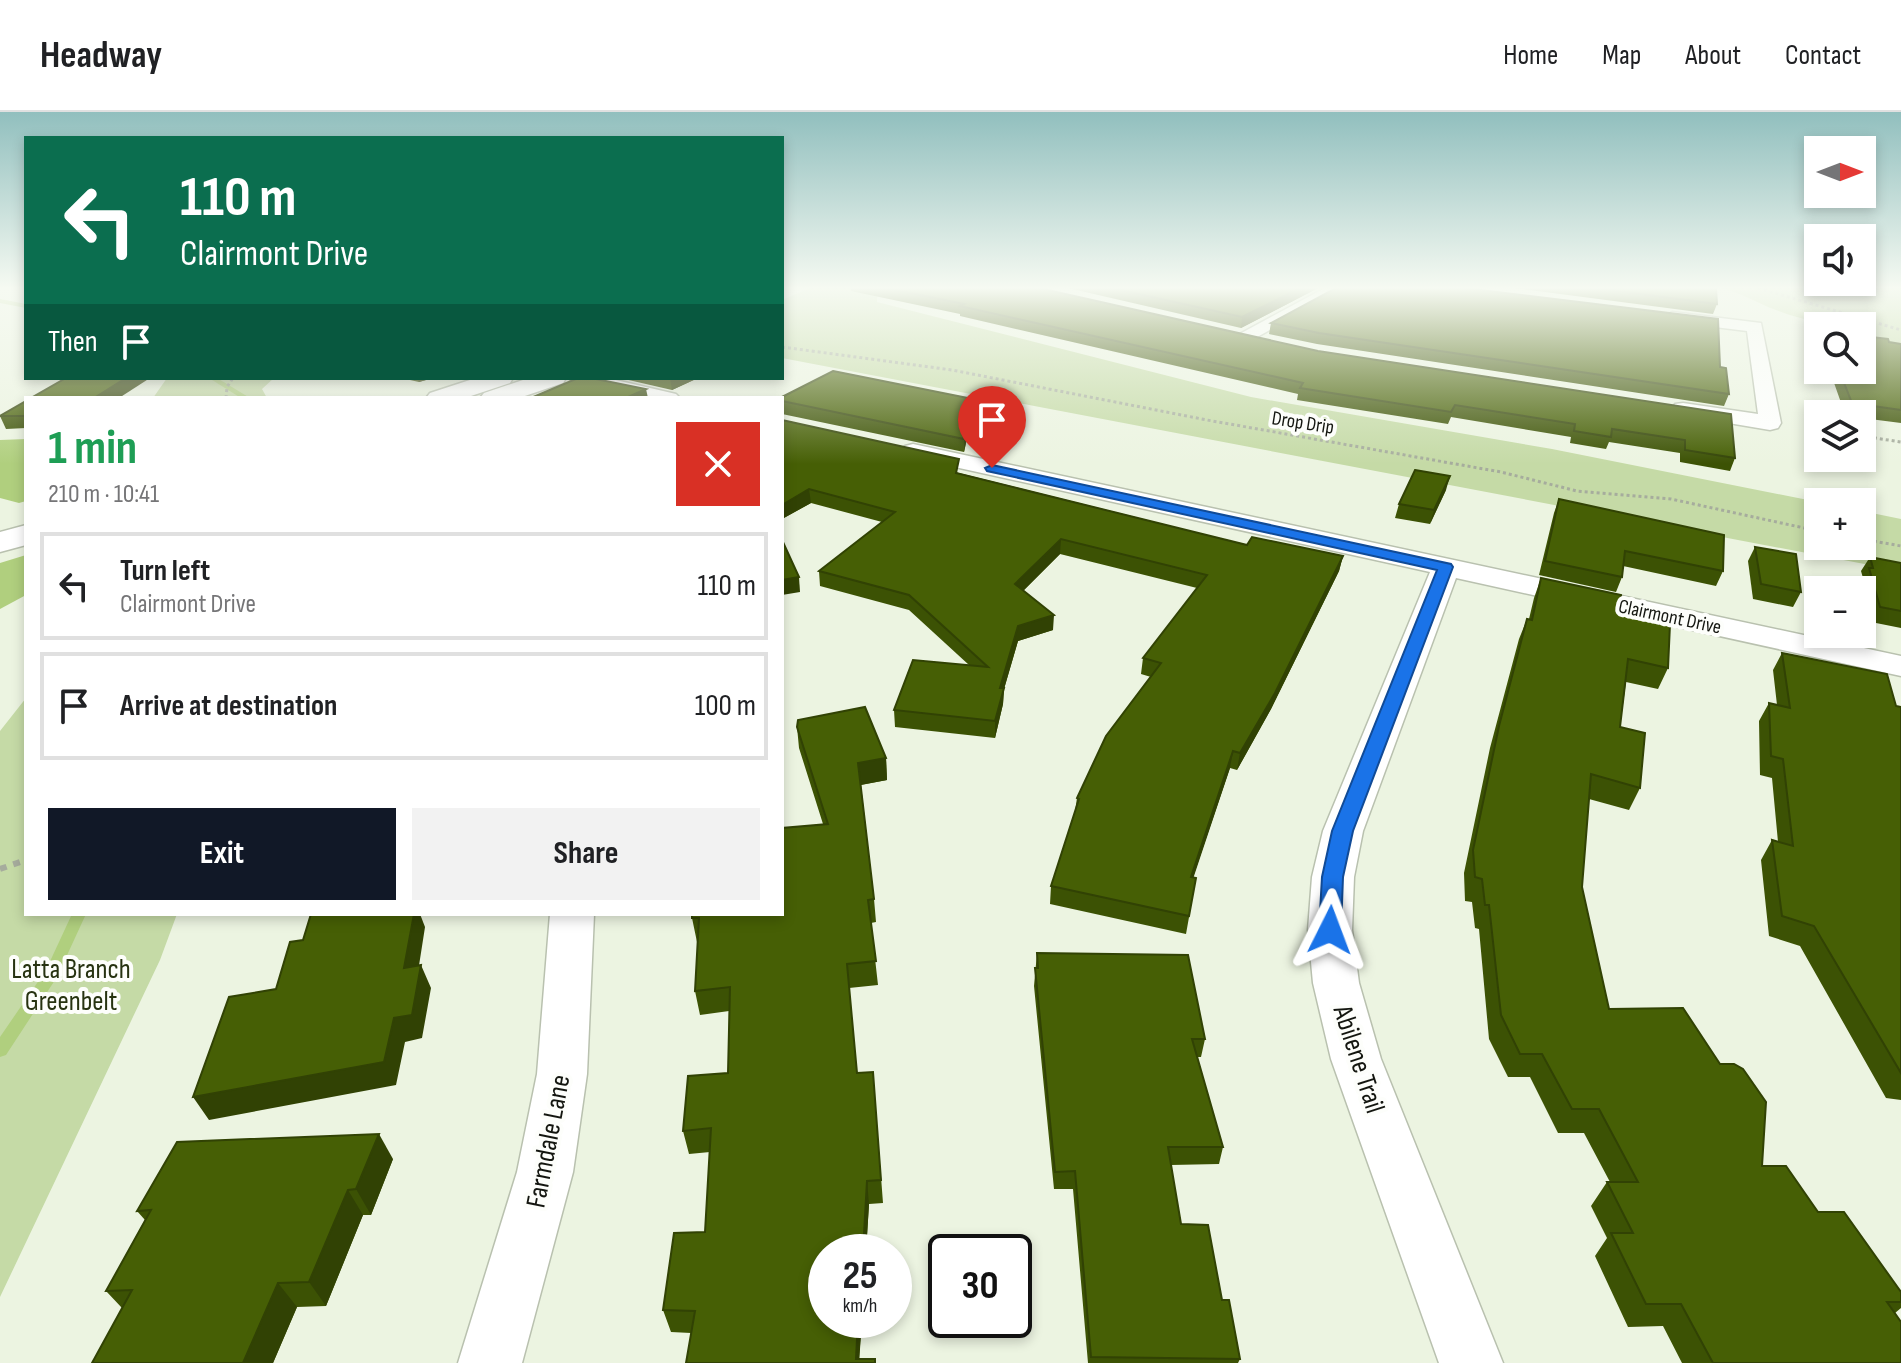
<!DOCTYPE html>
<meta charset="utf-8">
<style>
:root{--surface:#fff;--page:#f2f2f2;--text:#202124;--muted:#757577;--line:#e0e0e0;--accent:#111827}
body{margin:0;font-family:"Sofia Sans Condensed",sans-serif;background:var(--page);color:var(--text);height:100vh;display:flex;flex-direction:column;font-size:30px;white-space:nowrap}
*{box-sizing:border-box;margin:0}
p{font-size:26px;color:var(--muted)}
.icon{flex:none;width:44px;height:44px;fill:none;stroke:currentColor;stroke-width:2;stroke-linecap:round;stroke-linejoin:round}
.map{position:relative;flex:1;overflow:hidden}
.panel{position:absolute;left:24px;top:284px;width:760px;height:520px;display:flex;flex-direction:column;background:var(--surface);border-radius:0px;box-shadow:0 4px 12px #0003}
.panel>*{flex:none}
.guide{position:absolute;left:24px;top:24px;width:760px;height:244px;border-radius:0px;box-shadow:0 4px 12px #0003;background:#0b6e4f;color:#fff;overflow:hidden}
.needle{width:52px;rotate:90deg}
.tools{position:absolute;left:1804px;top:24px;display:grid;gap:16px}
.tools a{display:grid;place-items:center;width:72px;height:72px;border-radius:0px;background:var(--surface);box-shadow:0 4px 12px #0003;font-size:40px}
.speed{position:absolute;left:808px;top:1122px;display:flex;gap:16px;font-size:40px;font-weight:700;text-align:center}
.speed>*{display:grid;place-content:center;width:104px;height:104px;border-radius:50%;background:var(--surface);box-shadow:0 4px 12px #0003;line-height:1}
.speed small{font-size:20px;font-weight:400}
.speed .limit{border:4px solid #111;border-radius:12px;background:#fff;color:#111}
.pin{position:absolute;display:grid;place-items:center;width:68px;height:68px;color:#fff;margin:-82px -34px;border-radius:50% 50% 50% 0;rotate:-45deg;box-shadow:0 0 8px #0007}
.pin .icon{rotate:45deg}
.me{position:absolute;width:88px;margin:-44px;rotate:3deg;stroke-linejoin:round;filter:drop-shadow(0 0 6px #0008)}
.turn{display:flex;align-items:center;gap:28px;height:168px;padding:0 24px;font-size:36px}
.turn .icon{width:104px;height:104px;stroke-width:2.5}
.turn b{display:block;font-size:56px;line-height:68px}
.then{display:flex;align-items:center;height:76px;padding:0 24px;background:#0003;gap:16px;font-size:30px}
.round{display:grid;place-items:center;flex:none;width:84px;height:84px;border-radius:0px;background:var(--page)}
.head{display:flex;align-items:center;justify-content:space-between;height:136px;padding:0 24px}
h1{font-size:48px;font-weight:700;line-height:60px;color:#1e9e55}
.primary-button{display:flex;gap:16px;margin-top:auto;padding:16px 24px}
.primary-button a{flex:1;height:92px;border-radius:0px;background:var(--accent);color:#fff;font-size:32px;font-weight:700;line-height:92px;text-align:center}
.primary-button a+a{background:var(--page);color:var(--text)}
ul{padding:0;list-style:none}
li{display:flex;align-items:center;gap:24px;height:108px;margin:0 16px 12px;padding:0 8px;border:4px solid var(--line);border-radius:0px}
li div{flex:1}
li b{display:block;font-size:30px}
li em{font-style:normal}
header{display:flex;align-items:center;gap:48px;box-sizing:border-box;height:112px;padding:0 40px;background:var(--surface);border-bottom:2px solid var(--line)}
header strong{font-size:38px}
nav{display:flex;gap:44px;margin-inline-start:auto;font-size:28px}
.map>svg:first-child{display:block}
</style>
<header>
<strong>Headway</strong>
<nav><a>Home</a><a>Map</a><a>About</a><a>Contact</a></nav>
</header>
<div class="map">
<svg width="1901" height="1251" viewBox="0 0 1901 1251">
<rect width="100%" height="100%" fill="#ecf4e1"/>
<g fill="#c5daa6">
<polygon points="810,176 877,176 877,190 1251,285 1552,337 1818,390 1818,434 1862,434 1862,399 1901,407 1901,459 782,246 782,188"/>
<path d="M1718 176H1901V233L1862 222V214C1832 214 1804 209 1776 198 1756 191 1740 179 1718 176Z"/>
<polygon points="167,266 274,266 262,277 267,286 153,286"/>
<polygon points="26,586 26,802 177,802 160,848 0,1185 0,619"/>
</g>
<g fill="#b0cf7e">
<polygon points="26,327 26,389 19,391 0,386 0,328"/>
<polygon points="26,443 26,483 0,497 0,451"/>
</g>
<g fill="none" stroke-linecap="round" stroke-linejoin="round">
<g fill="#b0cf7e" fill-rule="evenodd">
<polygon points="0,187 26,192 26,196 0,191"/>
<polygon points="209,266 217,266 250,286 241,286"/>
<polygon points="72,802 86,802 57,865 6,943 0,945 0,925 46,858"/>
</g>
<g stroke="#b9c1af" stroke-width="3">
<g id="street">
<polygon points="1325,176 1346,176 1250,229 1243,231 1234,225"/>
<polygon points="1672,200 1761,211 1781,311 1778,316 1770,318 1675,302 1672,297 1675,292 1683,291 1758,302 1747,219 1666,209 1663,205"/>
<polygon points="569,266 607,266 676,282 680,286 641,286 572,270"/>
<polygon points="913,332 1901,544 1901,564 1456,466 1363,719 1354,765 1352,818 1359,871 1381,947 1503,1251 1439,1251 1331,947 1313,871 1308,818 1312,765 1323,719 1430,460 905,344 901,339 905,334"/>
<polygon points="550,802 594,802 587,962 573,1060 522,1251 458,1251 517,1060 537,962"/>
</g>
</g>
<g stroke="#b9c1af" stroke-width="3">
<g id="secondary">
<polygon points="476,266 513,266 510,271 465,286 426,286 430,281"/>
<polygon points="529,266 566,266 563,271 519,286 480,286 484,281"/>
<polygon points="26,413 26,433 0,440 0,420"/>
</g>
</g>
<g stroke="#a6ac9d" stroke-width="3" stroke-dasharray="3 3" stroke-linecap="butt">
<polyline points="1758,176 1901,218"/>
<polyline points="782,235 952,258 1207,308 1501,360 1577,379 1671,387 1818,419"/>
<polyline points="226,286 227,275 233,266"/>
<polyline points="1862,324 1901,330"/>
<polyline points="1862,427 1901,434"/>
</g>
<polyline stroke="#a6ac9d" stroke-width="6" stroke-dasharray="7 7" stroke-linecap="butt" points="0,757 26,748"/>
<use href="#street" fill="#fff" fill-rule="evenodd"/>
<use href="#secondary" fill="#fff" fill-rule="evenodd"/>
</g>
<g fill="#3c5204">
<polygon points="851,176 1039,176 1318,239 1731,302 1735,346 1730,359 1680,350 1680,341 1609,330 1606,337 1570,331 1571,325 1451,305 1448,312 1297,288 1298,282 960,204 960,202 851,179"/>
<polygon points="1068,176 1318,176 1241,216"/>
<polygon points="1514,176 1716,176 1717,192 1713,202"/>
<polygon points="1271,211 1720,255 1729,282 1724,294 1317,232 1269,222"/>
<polygon points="1889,230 1901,232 1901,311 1862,306 1862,302 1845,302 1833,268 1835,264 1833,258 1862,258"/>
<polygon points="401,266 433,266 419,270"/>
<polygon points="620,266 698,266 672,278"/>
<polygon points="782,286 973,299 964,340 782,302"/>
<polygon points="26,289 26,316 6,317 0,304"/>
<polygon points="782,308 959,361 1247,433 1343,444 1339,459 1271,597 1237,658 1230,656 1193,765 1196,766 1186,822 1050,792 1051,774 1075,699 1077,686 1151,565 1141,562 1143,546 1197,476 1060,442 1023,479 1053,518 1018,529 1004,577 1003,592 995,626 895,615 894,598 969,553 909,498 820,474 819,459 882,410 811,391 782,407"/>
<polygon points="1446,378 1430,412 1395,406 1399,392"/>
<polygon points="1559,387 1723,459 1716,474 1623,454 1622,465 1616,480 1539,463 1554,401"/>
<polygon points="1755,435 1801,480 1793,495 1753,487 1748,449"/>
<polygon points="1870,445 1901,451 1901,516 1871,510 1861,470 1863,466 1861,459"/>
<polygon points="1541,466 1619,501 1668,556 1658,577 1626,570 1620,615 1640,676 1629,698 1589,687 1582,775 1609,897 1762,1054 1818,1100 1901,1180 1901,1196 1895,1201 1901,1251 1682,1251 1663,1214 1628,1215 1595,1144 1607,1126 1591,1094 1607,1070 1610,1070 1584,1021 1558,1021 1530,965 1508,965 1489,927 1479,817 1475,816 1472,790 1465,789 1464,761 1490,636 1519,527 1527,507 1529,507 1534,486"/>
<polygon points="1782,541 1896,594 1901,595 1901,988 1886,986 1800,834 1769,824 1761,748 1772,728 1778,730 1772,666 1760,663 1759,609 1769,591 1777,593 1773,558"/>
<polygon points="797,615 886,646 887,668 861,673 874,787 876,810 871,811 878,873 849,876 857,961 873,960 883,1091 869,1092 866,1140 826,1140 826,1208 862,1208 859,1247 875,1251 691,1221 671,1220 663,1198 705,1120 710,1040 689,1042 683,1019 728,961 729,899 700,903 695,879 698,829 697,830 692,806 823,712 799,636"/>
<polygon points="1037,841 1205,927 1201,945 1197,945 1223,1035 1219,1052 1171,1053 1181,1112 1222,1188 1240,1247 1238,1251 1088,1251 1073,1077 1054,1077 1034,874"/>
<polygon points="393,1047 371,1103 363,1103 326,1194 297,1195 273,1251 92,1251 122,1196 106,1179 145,1108 137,1099"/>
</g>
<g fill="#314204">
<polygon points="1300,176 1318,176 1241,216 1242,205"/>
<polygon points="126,266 150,266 119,286 94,286"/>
<polygon points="418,266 433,266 419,270"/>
<polygon points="670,266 698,266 672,278"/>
<polygon points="646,277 648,286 626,286"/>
<polygon points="973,287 973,299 964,340 964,327"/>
<polygon points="1450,364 1446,378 1430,412 1434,398"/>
<polygon points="809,377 811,391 782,407 782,393"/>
<polygon points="1061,427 1060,442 1015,487 1015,472"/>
<polygon points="1343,444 1339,459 1271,597 1237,658 1240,641"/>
<polygon points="799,465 800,480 782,483 782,468"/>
<polygon points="1054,503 1053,518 1018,529 1004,577 1003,592 995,626 995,609 1000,576 1018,514"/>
<polygon points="1233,639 1230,656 1188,782 1191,765"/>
<polygon points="886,646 887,668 860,673 858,651"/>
<polygon points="406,802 420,802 425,815 415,879 404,856"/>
<polygon points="421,853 431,876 422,926 405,930 396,973 209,1008 193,985 394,906"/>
<polygon points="379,1022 393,1047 371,1103 356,1077"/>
<polygon points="867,1069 869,1092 866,1140 863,1140"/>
<polygon points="348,1078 363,1103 326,1194 309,1170"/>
<polygon points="278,1171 297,1195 273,1251 243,1251"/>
<polygon points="858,1208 862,1208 859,1251 856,1247"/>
</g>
<g fill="#465f05" stroke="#314204" stroke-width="2">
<polygon points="886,176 1039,176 1318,239 1731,302 1735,346 1685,338 1685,328 1612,317 1611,325 1574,319 1575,312 1455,293 1451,300 1300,276 1303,271 960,194 964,192"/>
<polygon points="1112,176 1300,176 1242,205"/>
<polygon points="1336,176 1464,176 1718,207 1720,255 1726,256 1729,282 1319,221 1271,211"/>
<polygon points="1595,176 1716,176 1717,192"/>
<polygon points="1862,224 1888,227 1889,230 1901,232 1901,298 1852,291 1839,258 1862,258"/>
<polygon points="833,259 973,287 964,327 782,289 782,286 780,286"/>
<polygon points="66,266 126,266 94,286 31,286"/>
<polygon points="578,266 591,266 646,277 626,286 531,286"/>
<polygon points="26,289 26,304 0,304"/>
<polygon points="782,308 959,347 956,361 1247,433 1252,425 1343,444 1275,581 1240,641 1233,639 1191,765 1196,766 1189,804 1051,774 1079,687 1077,686 1106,624 1161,551 1143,546 1207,463 1061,427 1015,472 1054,503 1018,514 1000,576 1004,576 995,609 894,598 913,548 988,555 909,483 819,459 895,400 809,377 782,393"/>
<polygon points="1415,358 1450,364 1434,398 1399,392"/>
<polygon points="1559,387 1724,423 1723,459 1625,439 1622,465 1545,449"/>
<polygon points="782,428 799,465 782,468"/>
<polygon points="1755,435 1796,442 1801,480 1761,472"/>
<polygon points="1870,445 1901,451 1901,499 1880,495 1869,456 1873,456"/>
<polygon points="1541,466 1621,483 1619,501 1670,512 1668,556 1628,547 1620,615 1645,621 1640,676 1591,662 1582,775 1609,897 1683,896 1720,952 1734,952 1743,957 1766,990 1762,1054 1786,1054 1818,1100 1844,1100 1901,1180 1901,1190 1887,1190 1901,1210 1901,1251 1713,1251 1681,1192 1646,1192 1611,1121 1633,1121 1607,1070 1638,1070 1599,997 1572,997 1542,942 1520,942 1501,903 1489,793 1485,793 1482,767 1475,765 1473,738 1499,614 1527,507 1532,508"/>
<polygon points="1782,541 1887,562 1896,594 1901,595 1901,961 1814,814 1782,804 1772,728 1793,734 1783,647 1771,644 1769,591 1790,596"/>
<polygon points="865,595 886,646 858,651 874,787 868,788 876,849 847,852 857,961 873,960 881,1068 867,1069 863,1140 826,1140 826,1208 858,1208 856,1247 875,1247 875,1251 686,1251 695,1199 663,1198 674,1121 705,1120 711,1016 683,1019 688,964 728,961 730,875 695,879 699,806 692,806 692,802 782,802 782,716 828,712 797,615 798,608"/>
<polygon points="311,802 414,802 404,856 421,853 412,903 394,906 384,950 193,985 229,885 276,877 290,830 303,828"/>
<polygon points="1037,841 1188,843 1205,927 1192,927 1223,1035 1168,1035 1181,1112 1208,1113 1222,1188 1229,1188 1240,1247 1091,1245 1075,1059 1055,1060 1035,856 1038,856"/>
<polygon points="379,1022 356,1077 348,1078 309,1170 278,1171 243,1251 92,1251 132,1178 106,1179 151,1098 137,1099 177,1030"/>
</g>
<linearGradient id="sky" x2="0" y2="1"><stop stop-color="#91bfbe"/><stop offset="0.5" stop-color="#f6faf2"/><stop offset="1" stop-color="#f6faf2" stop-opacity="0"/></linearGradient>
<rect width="1901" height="352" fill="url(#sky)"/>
<polygon fill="#1a73e8" stroke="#114b97" stroke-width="2" points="992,353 1451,452 1453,455 1353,719 1343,765 1341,818 1338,823 1330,826 1322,823 1319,818 1322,765 1332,719 1437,458 987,359 985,356"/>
<g text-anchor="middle" stroke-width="8" stroke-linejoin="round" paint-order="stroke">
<g font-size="20" fill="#141610" stroke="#fdfefb">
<text transform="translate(1303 310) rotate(9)" y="7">Drop Drip</text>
<text transform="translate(1670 504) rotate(12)" y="7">Clairmont Drive</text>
</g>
<g font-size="28" fill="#273311" stroke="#fdfefb">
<text x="71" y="866">Latta Branch<tspan x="71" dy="32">Greenbelt</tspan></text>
</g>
<g font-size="28" fill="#141610" stroke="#fdfefb">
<text transform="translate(1360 947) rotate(72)" y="10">Abilene Trail</text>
<text transform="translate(547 1029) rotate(-79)" y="10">Farmdale Lane</text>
</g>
</g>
</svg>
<div class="tools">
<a><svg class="needle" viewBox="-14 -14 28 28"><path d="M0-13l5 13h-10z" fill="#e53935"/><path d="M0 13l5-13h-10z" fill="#757577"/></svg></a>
<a><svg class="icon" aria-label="sound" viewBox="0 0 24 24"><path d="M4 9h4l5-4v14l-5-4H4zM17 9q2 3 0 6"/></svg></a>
<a><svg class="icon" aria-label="search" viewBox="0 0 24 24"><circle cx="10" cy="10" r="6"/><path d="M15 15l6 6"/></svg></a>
<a><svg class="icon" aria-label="layers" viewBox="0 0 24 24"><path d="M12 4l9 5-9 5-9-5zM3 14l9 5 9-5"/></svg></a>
<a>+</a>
<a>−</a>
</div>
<div class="speed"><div>25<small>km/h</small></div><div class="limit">30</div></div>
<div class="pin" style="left:992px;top:356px;background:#d93025"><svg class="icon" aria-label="arrive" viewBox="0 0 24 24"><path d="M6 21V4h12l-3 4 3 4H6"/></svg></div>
<svg class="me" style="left:1330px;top:818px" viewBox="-20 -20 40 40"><path d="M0-17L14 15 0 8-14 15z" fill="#1a73e8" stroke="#fff" stroke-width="4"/></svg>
<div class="guide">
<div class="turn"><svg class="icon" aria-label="left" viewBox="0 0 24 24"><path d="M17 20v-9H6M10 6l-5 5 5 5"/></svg><div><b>110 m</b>Clairmont Drive</div></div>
<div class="then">Then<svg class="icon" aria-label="arrive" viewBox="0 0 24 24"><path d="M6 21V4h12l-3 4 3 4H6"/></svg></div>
</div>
<section class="panel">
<div class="head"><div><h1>1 min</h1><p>210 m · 10:41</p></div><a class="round" style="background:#d93025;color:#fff"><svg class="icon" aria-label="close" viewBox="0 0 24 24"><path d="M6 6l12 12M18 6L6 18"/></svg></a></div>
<ul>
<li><svg class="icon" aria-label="left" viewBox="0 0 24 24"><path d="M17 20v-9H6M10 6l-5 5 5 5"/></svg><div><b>Turn left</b><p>Clairmont Drive</p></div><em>110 m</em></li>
<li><svg class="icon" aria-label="arrive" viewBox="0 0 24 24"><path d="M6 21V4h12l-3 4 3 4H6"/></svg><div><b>Arrive at destination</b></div><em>100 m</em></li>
</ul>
<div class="primary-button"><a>Exit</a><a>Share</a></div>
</section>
</div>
